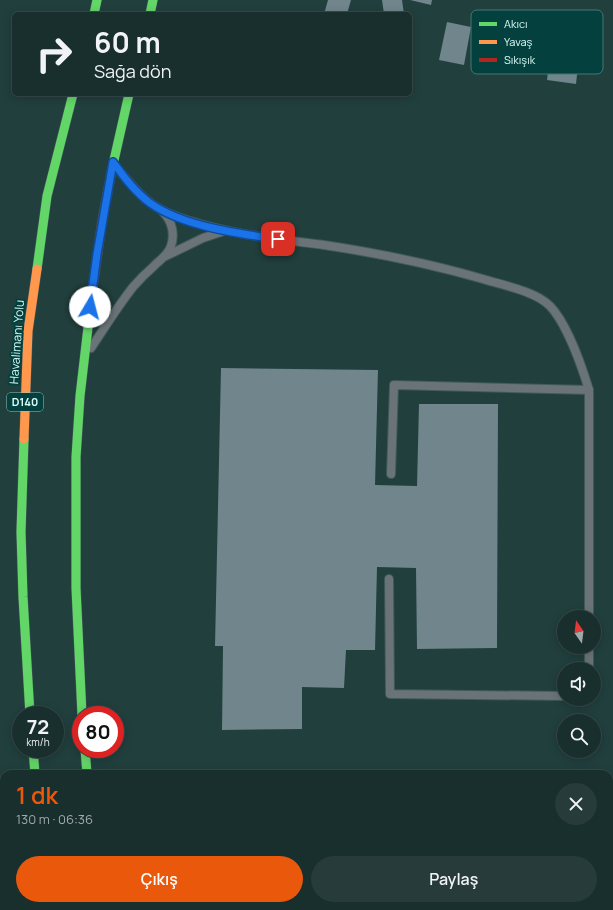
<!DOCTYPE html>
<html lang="tr">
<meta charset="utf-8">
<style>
:root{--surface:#192f2e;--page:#263b3a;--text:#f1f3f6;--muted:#9fa9aa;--line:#374a4a;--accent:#ea580c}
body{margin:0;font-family:Manrope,sans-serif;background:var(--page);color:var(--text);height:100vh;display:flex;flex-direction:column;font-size:15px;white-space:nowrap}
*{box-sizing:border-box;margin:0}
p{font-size:13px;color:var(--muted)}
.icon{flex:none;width:22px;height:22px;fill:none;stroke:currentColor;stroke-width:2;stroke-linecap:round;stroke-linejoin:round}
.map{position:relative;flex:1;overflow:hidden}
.sheet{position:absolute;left:0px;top:770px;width:613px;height:140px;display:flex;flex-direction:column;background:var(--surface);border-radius:12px 12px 0 0;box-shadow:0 2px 10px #0003,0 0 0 1px var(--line)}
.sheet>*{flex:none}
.guide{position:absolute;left:12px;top:12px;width:400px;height:84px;border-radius:6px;box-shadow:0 2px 10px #0003,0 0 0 1px var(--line);background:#192f2e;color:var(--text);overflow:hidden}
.needle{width:26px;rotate:346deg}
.fabs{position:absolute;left:557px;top:610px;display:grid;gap:8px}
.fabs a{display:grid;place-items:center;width:44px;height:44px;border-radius:50%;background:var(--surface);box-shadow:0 2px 10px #0003,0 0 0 1px var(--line);font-size:20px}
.speed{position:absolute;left:12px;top:706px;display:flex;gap:8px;font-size:20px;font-weight:700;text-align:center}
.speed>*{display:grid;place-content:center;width:52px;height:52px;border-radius:50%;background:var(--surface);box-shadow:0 2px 10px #0003,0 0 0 1px var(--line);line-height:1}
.speed small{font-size:10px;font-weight:400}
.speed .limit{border:6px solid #d22;background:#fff;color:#111}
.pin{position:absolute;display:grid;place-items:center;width:34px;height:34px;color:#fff;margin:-17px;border-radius:8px;box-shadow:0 2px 6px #0006}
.me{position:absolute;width:44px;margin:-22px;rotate:8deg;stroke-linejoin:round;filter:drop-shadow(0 0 3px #0008)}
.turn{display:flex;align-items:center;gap:14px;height:84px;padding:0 16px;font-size:18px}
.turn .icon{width:52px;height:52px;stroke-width:2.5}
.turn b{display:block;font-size:28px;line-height:34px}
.round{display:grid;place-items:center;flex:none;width:42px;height:42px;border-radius:21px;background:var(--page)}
.overview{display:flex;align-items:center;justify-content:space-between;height:68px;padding:0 16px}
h1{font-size:24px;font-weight:600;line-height:30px;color:var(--accent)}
.action{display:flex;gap:8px;margin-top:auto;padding:8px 16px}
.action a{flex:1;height:46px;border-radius:24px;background:var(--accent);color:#fff;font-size:16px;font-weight:600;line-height:46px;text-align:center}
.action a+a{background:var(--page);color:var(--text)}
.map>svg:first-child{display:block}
</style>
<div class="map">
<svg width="613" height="910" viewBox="0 0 613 910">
<rect width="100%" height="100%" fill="#213f3d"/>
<g fill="#70858c">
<polygon points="328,0 351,0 347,14 324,14"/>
<polygon points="382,0 402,0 404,14 384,14"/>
<polygon points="410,0 432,0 431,5"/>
<polygon points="447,22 471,27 464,65 439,60"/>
<polygon points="550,53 579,56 576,84 547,80"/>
<polygon points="221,368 378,370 375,485 417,486 419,404 498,404 497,648 417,649 416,568 377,567 375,650 346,650 344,688 302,687 302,729 222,730 223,646 215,646"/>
</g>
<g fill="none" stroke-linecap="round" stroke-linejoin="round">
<g stroke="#415a58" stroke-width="10">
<g id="lane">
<path d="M116 167C130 183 143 201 162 210 171 215 181 218 190 221 234 235 278 239 324 245 377 253 431 264 483 279 502 285 535 291 550 306 567 324 582 367 589 390V617"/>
<polyline points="166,256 203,238 224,231"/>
<path d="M91 348C105 327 118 306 133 287 139 280 146 273 153 267 159 260 168 256 171 246 175 234 172 221 163 212"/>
<polyline points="391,474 394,385 589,390"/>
<polyline points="389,579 390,694 564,696"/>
<polyline points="589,669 589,647"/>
</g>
</g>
<g stroke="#415a58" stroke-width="18">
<polyline id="street" points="0,889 3,908"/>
</g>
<g stroke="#415a58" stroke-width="10">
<g id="fast">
<polyline points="94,14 97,0"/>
<polyline points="150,14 153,0"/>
<polyline points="112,169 129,94"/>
<polyline points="37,269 47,196 73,94"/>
<polyline points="24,439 21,532 23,597 30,715"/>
<polyline points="82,715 76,588 76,457 80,396 92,293"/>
<polyline points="33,749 35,774"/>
<polyline points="85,749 87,774"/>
<polyline points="53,906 54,910"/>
</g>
</g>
<g stroke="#415a58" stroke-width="10">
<g id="slow">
<polyline points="24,439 28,331 37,269"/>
<polyline points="108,906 108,910"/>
</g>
</g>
<g stroke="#415a58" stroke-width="10">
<polyline id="jam" points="92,293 102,222 112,169"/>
</g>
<use href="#lane" stroke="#6a7377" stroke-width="8"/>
<use href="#street" stroke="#6a7377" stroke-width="16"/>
<use href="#fast" stroke="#63d668" stroke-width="9"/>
<use href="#slow" stroke="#ff974d" stroke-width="9"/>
<use href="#jam" stroke="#b3261e" stroke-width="9"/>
</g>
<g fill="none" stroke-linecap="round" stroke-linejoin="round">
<g stroke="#114b97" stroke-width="10">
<path id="route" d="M90 307 97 254 113 162C124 177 135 192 150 203 182 226 239 234 278 239"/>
</g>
<use href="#route" stroke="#1a73e8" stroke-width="7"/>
</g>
<g text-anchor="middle" stroke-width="4" stroke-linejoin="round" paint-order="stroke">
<rect fill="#04413e" stroke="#98c2bf" stroke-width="1" x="7" y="393" width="36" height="18" rx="3"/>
<g font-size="11" font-weight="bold" fill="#d8faf6">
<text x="25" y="406">D140</text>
</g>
<g font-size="12" fill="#d8faf6" stroke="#04413e">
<text transform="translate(17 342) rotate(-86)" y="4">Havalimanı Yolu</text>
</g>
</g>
<rect x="471" y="10" width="132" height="64" rx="6" fill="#04413e" stroke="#447875" stroke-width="1"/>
<rect x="479" y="22" width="18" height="4" fill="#63d668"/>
<rect x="479" y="40" width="18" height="4" fill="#ff974d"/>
<rect x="479" y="58" width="18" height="4" fill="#b3261e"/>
<g font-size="11" fill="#d8faf6">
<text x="504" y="28">Akıcı</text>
<text x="504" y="46">Yavaş</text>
<text x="504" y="64">Sıkışık</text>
</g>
</svg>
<div class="fabs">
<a><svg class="needle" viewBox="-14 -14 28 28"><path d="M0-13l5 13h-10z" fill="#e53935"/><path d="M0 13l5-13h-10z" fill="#9fa9aa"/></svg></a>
<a><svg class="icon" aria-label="sound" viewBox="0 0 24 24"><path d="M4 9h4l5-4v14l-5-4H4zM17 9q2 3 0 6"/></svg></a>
<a><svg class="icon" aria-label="search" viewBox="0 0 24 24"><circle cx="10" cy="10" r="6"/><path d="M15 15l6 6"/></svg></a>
</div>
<div class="speed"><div>72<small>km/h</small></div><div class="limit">80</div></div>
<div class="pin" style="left:278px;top:239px;background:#d93025"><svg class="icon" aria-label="arrive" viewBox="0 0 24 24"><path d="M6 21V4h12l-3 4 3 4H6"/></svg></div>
<svg class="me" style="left:90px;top:307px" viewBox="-20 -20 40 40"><circle r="19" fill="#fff"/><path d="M0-13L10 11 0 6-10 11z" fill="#1a73e8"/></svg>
<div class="guide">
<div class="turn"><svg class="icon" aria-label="right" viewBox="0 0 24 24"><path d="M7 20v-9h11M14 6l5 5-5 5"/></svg><div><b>60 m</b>Sağa dön</div></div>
</div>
<section class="sheet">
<div class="overview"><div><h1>1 dk</h1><p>130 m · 06:36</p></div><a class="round"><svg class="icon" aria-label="close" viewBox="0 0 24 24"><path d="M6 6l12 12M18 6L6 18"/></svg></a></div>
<div class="action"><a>Çıkış</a><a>Paylaş</a></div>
</section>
</div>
